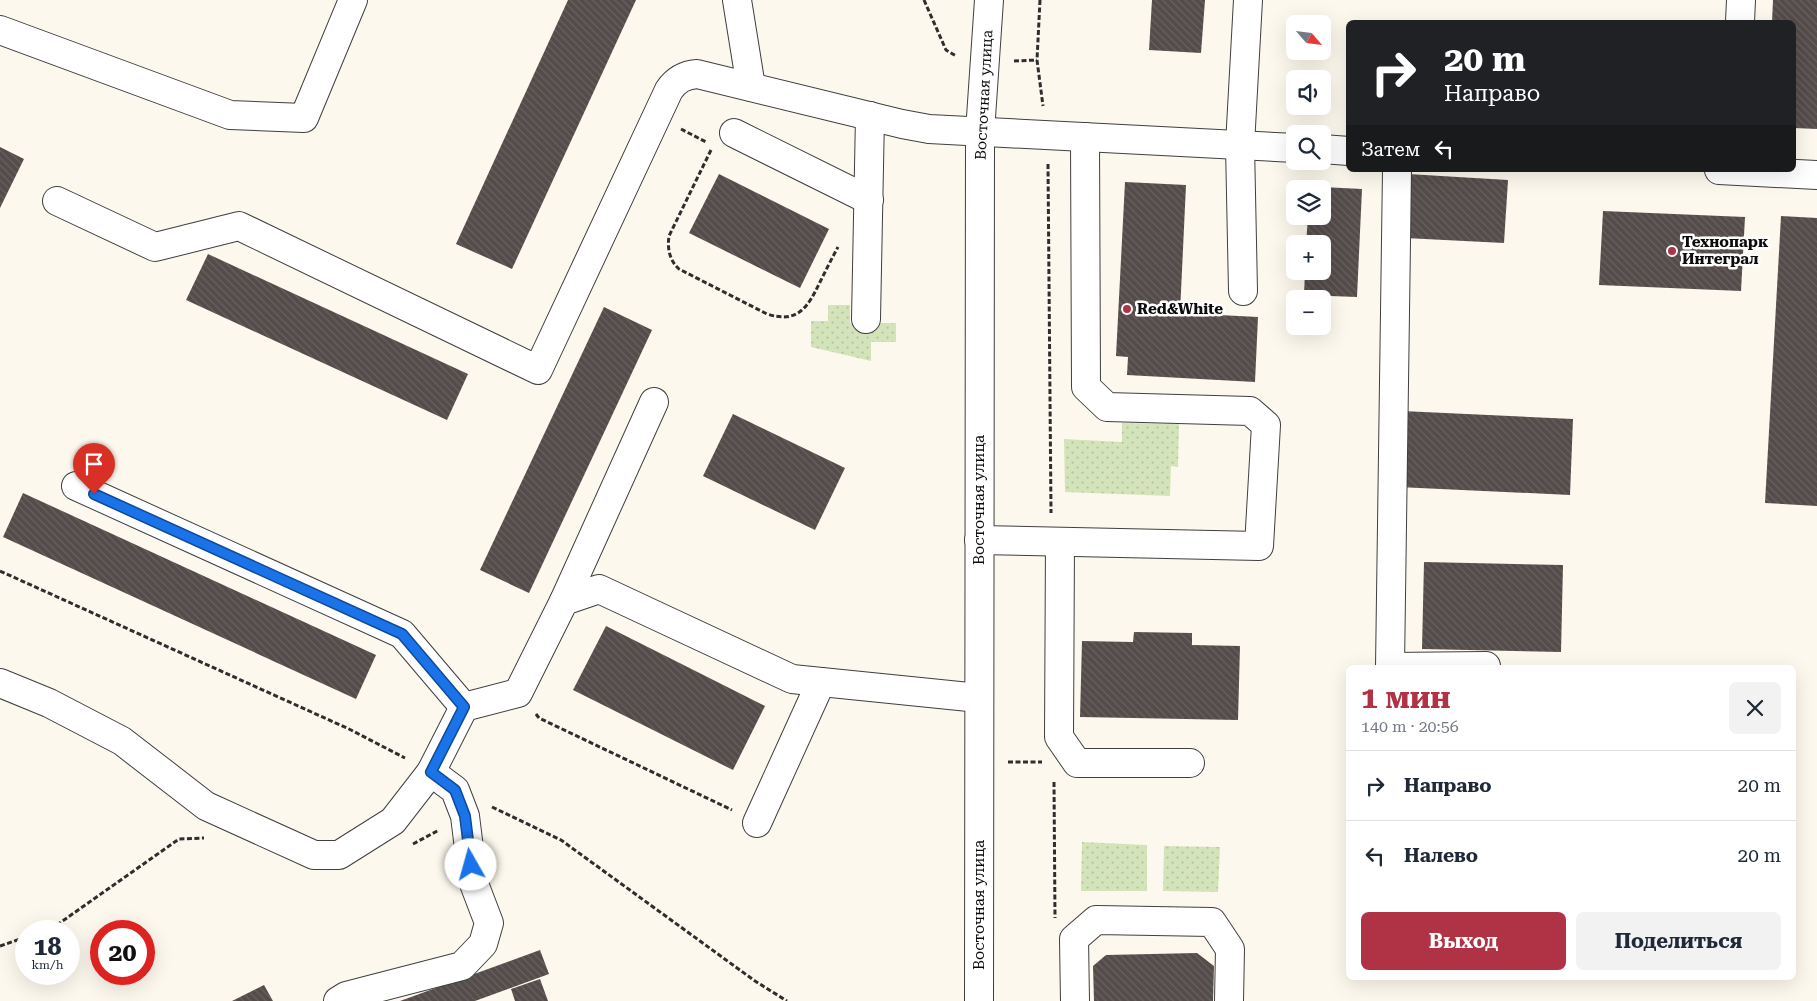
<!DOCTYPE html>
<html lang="ru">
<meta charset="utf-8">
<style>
:root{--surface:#fff;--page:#f2f2f3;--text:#1f2937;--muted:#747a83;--line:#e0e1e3;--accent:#af3245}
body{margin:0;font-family:"Roboto Serif",serif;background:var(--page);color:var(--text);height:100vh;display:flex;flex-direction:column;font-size:19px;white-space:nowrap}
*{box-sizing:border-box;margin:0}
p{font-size:16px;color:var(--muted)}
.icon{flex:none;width:28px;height:28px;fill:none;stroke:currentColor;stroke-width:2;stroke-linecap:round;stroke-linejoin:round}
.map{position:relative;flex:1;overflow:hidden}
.panel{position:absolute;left:1346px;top:665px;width:450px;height:315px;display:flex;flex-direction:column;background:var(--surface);border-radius:8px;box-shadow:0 5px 20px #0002}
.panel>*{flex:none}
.banner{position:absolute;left:1346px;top:20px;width:450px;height:152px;border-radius:8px;box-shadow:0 5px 20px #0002;background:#202124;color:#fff;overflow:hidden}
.needle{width:32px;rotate:118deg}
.buttons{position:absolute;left:1286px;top:15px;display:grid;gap:10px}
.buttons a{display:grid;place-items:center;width:45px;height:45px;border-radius:8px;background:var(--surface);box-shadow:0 5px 20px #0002;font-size:25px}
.speed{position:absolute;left:15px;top:920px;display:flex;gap:10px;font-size:25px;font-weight:700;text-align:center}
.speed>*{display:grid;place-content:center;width:65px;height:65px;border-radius:50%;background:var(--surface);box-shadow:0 5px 20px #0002;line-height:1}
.speed small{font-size:12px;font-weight:400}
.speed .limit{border:8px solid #d22;background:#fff;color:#111}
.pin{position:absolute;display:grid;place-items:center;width:42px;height:42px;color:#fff;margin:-51px -21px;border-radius:50% 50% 50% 0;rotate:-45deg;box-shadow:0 0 5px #0007}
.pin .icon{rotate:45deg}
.me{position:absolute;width:55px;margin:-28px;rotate:353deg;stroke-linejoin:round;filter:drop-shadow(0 0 4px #0008)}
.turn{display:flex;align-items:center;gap:18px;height:105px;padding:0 15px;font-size:22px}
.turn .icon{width:65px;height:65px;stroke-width:2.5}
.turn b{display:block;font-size:35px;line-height:42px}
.then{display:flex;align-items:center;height:48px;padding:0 15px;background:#0003;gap:10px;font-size:19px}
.round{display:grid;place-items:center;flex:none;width:52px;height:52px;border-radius:8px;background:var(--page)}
.head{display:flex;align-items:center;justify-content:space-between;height:85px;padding:0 15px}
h1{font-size:30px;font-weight:700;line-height:38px;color:var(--accent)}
.action{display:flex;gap:10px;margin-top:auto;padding:10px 15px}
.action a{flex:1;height:58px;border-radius:8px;background:var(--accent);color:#fff;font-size:20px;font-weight:700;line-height:58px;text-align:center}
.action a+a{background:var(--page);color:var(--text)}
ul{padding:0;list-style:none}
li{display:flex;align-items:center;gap:15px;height:70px;padding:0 15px;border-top:1px solid var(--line)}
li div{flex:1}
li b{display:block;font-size:19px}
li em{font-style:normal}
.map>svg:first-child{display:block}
</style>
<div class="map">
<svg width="1817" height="1001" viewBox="0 0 1817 1001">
<defs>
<pattern id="park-dots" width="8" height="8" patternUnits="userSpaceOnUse" patternTransform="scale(1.25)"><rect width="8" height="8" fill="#d4e4ba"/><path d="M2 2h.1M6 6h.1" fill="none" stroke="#b5c29f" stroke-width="1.8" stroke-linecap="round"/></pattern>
<pattern id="building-back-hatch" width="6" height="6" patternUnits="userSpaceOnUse" patternTransform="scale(1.25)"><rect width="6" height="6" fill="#544c4a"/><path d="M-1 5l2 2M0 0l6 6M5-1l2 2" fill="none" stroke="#686160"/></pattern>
</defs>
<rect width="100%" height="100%" fill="#fdf8ed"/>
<g fill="url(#park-dots)">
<polygon points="828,305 850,305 850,323 896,323 896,342 871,342 871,361 811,347 811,321 828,321"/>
<polygon points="1122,423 1179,424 1178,467 1171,466 1170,496 1065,492 1064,439 1122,442"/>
<polygon points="1082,842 1147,845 1147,891 1081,891"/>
<polygon points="1164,846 1220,847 1218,892 1163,891"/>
</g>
<g fill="url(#building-back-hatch)">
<polygon points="568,0 636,0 512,269 456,244"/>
<polygon points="1152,0 1205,0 1201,53 1149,50"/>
<polygon points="1773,0 1817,0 1817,129 1794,128 1794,22 1772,22"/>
<polygon points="0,147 24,159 0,208"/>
<polygon points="719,174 829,229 800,288 689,233"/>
<polygon points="1408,174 1508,180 1504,243 1405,238"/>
<polygon points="1125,182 1186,185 1180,313 1258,317 1255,382 1127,375 1128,357 1116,356"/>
<polygon points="1322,187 1362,189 1357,297 1304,295 1305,271 1322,271 1322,244 1306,244 1308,216 1322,216"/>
<polygon points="1603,211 1745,217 1741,291 1599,285"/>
<polygon points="1781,216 1817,218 1817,506 1765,503"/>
<polygon points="208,254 468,374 447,420 186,300"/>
<polygon points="604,307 652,330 529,593 480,570"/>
<polygon points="1402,411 1573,419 1570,495 1398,487"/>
<polygon points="733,414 845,468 815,530 703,476"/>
<polygon points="23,493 376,655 356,699 3,537"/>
<polygon points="1424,562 1563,565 1561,652 1422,649"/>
<polygon points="606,626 765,706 733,770 573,690"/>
<polygon points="1134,632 1192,633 1192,645 1240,646 1238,720 1080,717 1082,641 1133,642"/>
<polygon points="540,950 549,974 475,1001 400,1001"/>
<polygon points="1197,953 1214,966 1213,1001 1094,1001 1093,966 1106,955"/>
<polygon points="540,979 548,1001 515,1001 511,989"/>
<polygon points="264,985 273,1001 232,1001"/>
</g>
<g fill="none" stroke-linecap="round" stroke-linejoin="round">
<g stroke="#3f3f3f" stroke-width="30">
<g id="minor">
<polyline points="737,0 751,87"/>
<polyline points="1740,22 1741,0"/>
<polyline points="0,30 230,115 304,118 353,0"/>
<polyline points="734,133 869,200"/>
<polyline points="1322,149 1349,151"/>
<polyline points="1397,170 1390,667 1486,666"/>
<polyline points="1719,170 1817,175"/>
<path d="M57 201 155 247 239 226 538 370 669 90C676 80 684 75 697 74L902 124 929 129 1295 148"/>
<polyline points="1243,291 1240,145 1248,0"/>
<polyline points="866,319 870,116"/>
<polyline points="76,486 402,634 464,707"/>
<polyline points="979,540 1259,546 1266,425 1250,411 1107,407 1086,387 1085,137"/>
<polyline points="1060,542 1059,737 1077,763 1190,763"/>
<polyline points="564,601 654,402"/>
<polyline points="0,683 49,703 122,741 206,806 314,855 339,855 393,821 431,772 464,707 518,693 564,601 599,589 792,679 979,698"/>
<polyline points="757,823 821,682"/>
<polyline points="338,1001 346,996 462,966 483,944 489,923 473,881 465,816 455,790 431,772"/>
<polyline points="979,1001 980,132 989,0"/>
<polyline points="1075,1001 1074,939 1096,920 1212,922 1230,949 1229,1001"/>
</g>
</g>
<g stroke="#2e2e2e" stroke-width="3" stroke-dasharray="5 2.5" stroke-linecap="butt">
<polyline points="924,0 946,50 956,56"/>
<polyline points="1040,0 1037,60 1043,106"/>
<polyline points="1014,61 1037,60"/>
<polyline points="681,129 706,142"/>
<path d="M711 150 669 236C667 249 670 261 679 269L767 314C798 324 808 307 820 282 826 270 832 258 838 247"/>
<polyline points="1048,164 1051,513"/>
<polyline points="0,571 349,729 405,758"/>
<polyline points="536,714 539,718 732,810"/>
<polyline points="1008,762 1042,762"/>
<polyline points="1054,782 1055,918"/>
<polyline points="492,807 561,840 755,981 787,1001"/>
<polyline points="413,844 439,830"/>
<polyline points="43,931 54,927 179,839 204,838"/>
<polyline points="0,946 26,937"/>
</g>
<use href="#minor" stroke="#fff" stroke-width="28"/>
</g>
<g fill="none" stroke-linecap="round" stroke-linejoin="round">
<g stroke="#114b97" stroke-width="12">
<polyline id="route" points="94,494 402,634 464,707 431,772 455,790 465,816 471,865"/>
</g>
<use href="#route" stroke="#1a73e8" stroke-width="9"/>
</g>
<g fill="#af3245" stroke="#fff" stroke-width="2">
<circle cx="1672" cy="251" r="5"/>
<circle cx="1127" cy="309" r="5"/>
</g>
<g text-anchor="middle" stroke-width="5" stroke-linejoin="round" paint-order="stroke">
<g font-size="15" fill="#0c0c0c" stroke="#fff">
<text transform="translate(984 95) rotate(-87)" y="5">Восточная улица</text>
<text transform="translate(979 500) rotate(-90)" y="5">Восточная улица</text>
<text transform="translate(979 905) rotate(-90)" y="5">Восточная улица</text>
</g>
<g font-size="15" font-weight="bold" fill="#0c0c0c" stroke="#fff" text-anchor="start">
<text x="1682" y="247">Технопарк<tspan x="1682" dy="17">Интеграл</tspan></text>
<text x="1137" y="314">Red&amp;White</text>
</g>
</g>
</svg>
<div class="buttons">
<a><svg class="needle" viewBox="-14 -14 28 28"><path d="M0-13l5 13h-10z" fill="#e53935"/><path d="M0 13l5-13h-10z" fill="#747a83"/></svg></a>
<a><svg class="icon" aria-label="sound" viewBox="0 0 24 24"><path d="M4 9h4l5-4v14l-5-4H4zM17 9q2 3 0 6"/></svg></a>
<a><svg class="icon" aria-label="search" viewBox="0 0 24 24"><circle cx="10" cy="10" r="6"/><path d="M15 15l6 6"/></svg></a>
<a><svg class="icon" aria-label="layers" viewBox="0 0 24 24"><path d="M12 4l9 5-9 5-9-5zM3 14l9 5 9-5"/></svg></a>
<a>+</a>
<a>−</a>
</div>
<div class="speed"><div>18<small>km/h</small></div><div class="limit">20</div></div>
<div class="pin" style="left:94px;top:494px;background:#d93025"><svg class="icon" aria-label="arrive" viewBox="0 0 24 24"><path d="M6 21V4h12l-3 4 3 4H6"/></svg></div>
<svg class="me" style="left:471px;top:865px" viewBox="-20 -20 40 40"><circle r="19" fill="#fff"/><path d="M0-13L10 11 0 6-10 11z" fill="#1a73e8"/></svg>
<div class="banner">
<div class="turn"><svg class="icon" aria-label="right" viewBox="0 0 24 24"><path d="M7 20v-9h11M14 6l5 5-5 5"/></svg><div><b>20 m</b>Направо</div></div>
<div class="then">Затем<svg class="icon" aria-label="left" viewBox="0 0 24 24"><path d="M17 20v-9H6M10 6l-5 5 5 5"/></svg></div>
</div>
<section class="panel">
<div class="head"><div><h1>1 мин</h1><p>140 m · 20:56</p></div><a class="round"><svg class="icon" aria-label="close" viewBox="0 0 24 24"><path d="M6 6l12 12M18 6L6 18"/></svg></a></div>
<ul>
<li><svg class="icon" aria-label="right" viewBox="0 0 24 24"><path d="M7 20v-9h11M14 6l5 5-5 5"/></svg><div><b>Направо</b></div><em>20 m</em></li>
<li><svg class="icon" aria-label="left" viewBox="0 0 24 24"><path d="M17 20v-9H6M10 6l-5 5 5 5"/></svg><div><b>Налево</b></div><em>20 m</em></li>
</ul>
<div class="action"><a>Выход</a><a>Поделиться</a></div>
</section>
</div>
